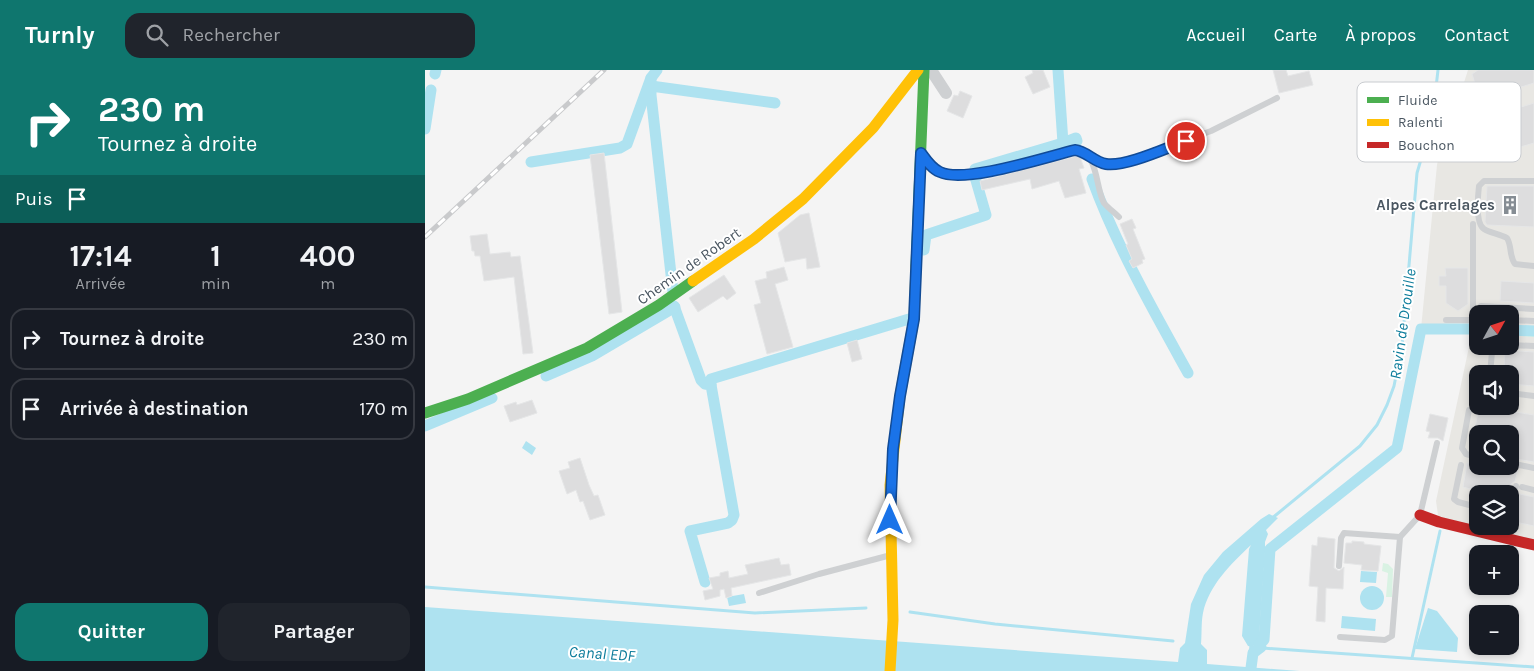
<!DOCTYPE html>
<html lang="fr">
<meta charset="utf-8">
<style>
:root{--surface:#171b24;--page:#20242c;--text:#f1f3f6;--muted:#9ea1a6;--line:#363941;--accent:#0f766e}
body{margin:0;font-family:Karla,sans-serif;background:var(--page);color:var(--text);height:100vh;display:flex;flex-direction:column;font-size:19px;white-space:nowrap}
*{box-sizing:border-box;margin:0}
p{font-size:16px;color:var(--muted)}
.icon{flex:none;width:28px;height:28px;fill:none;stroke:currentColor;stroke-width:2;stroke-linecap:round;stroke-linejoin:round}
.map{position:relative;flex:1;overflow:hidden}
.panel{display:flex;flex-direction:column;background:var(--surface);width:425px}
.panel>*{flex:none}
.hud{background:#0f766e;color:#fff;overflow:hidden}
.needle{width:32px;rotate:50deg}
.controls{position:absolute;left:1044px;top:235px;display:grid;gap:10px}
.controls a{display:grid;place-items:center;width:50px;height:50px;border-radius:10px;background:var(--surface);box-shadow:0 2px 8px #0003;font-size:25px}
.pin{position:absolute;display:grid;place-items:center;width:42px;height:42px;color:#fff;margin:-21px;border:2px solid #fff;border-radius:50%;box-shadow:0 1px 5px #0007}
.me{position:absolute;width:55px;margin:-28px;rotate:0deg;stroke-linejoin:round;filter:drop-shadow(0 0 4px #0008)}
.turn{display:flex;align-items:center;gap:18px;height:105px;padding:0 15px;font-size:22px}
.turn .icon{width:65px;height:65px;stroke-width:2.5}
.turn b{display:block;font-size:35px;line-height:42px}
.then{display:flex;align-items:center;height:48px;padding:0 15px;background:#0003;gap:10px;font-size:19px}
.eta{display:flex;justify-content:space-evenly;align-items:center;height:85px;text-align:center}
.eta b{font-size:30px;font-weight:700;line-height:35px}
.button{display:flex;gap:10px;margin-top:auto;padding:10px 15px}
.button a{flex:1;height:58px;border-radius:15px;background:var(--accent);color:#fff;font-size:20px;font-weight:700;line-height:58px;text-align:center}
.button a+a{background:var(--page);color:var(--text)}
ul{padding:0;list-style:none}
li{display:flex;align-items:center;gap:15px;height:62px;margin:0 10px 8px;padding:0 5px;border:2px solid var(--line);border-radius:15px}
li div{flex:1}
li b{display:block;font-size:19px}
li em{font-style:normal}
header{display:flex;align-items:center;gap:30px;box-sizing:border-box;height:70px;padding:0 25px;background:var(--accent);color:#fff}
header strong{font-size:24px}
nav{display:flex;gap:28px;margin-inline-start:auto;font-size:18px}
.search{width:350px;height:45px;background:var(--page);display:flex;align-items:center;gap:12px;box-sizing:border-box;padding:0 18px;border-radius:15px;color:var(--muted);font-size:19px}
main{display:flex;flex:1;min-height:0}
.map>svg:first-child{display:block}
</style>
<header>
<strong>Turnly</strong>
<div class="search"><svg class="icon" aria-label="search" viewBox="0 0 24 24"><circle cx="10" cy="10" r="6"/><path d="M15 15l6 6"/></svg>Rechercher</div>
<nav><a>Accueil</a><a>Carte</a><a>À propos</a><a>Contact</a></nav>
</header>
<main>
<section class="panel">
<div class="hud">
<div class="turn"><svg class="icon" aria-label="right" viewBox="0 0 24 24"><path d="M7 20v-9h11M14 6l5 5-5 5"/></svg><div><b>230 m</b>Tournez à droite</div></div>
<div class="then">Puis<svg class="icon" aria-label="arrive" viewBox="0 0 24 24"><path d="M6 21V4h12l-3 4 3 4H6"/></svg></div>
</div>
<div class="eta">
<div><b>17:14</b><p>Arrivée</p></div>
<div><b>1</b><p>min</p></div>
<div><b>400</b><p>m</p></div>
</div>
<ul>
<li><svg class="icon" aria-label="right" viewBox="0 0 24 24"><path d="M7 20v-9h11M14 6l5 5-5 5"/></svg><div><b>Tournez à droite</b></div><em>230 m</em></li>
<li><svg class="icon" aria-label="arrive" viewBox="0 0 24 24"><path d="M6 21V4h12l-3 4 3 4H6"/></svg><div><b>Arrivée à destination</b></div><em>170 m</em></li>
</ul>
<div class="button"><a>Quitter</a><a>Partager</a></div>
</section>
<div class="map">
<svg width="1109" height="601" viewBox="0 0 1109 601">
<rect width="100%" height="100%" fill="#f4f4f4"/>
<path fill="#e8e7e3" fill-rule="evenodd" d="M1043 0H1109V476L1014 452 1011 431 1047 263 996 259 1012 95 1018 64 1033 41 1035 25ZM1052 244H1085V276H1052ZM1052 304H1085V336H1052ZM1052 364H1085V396H1052ZM1052 424H1085V456H1052Z"/>
<g fill="#d9f2e3">
<polygon points="1085,256 1109,258 1109,267 1085,265"/>
<polygon points="958,493 963,494 968,499 967,527 961,527 963,503 957,501"/>
</g>
<g fill="#aee2f0">
<polygon points="101,371 111,378 107,385 97,378"/>
<path d="M844 444 853 448 841 460 843 464 840 472V482L834 568 828 577 823 576 817 566 824 479 826 475C806 494 784 515 778 543 776 553 777 564 776 574L782 580V594L875 601H0V537L753 592 755 578 760 573 766 534 779 505 798 482 836 449Z"/>
<polygon points="936,501 952,502 951,513 935,512"/>
<circle cx="947" cy="528" r="12"/>
<polygon points="319,524 321,533 304,536 302,527"/>
<polygon points="1003,538 1012,541 1033,568 1032,582 990,579"/>
<polygon points="917,546 951,549 950,561 916,558"/>
</g>
<g fill="none" stroke-linecap="round" stroke-linejoin="round">
<g stroke="#aee2f0" stroke-width="3">
<polyline points="846,449 935,376 952,355 962,335 969,316 977,276 992,103 1007,52 1013,0"/>
<polyline points="0,517 330,543 441,538"/>
<polyline points="485,542 570,554 748,571"/>
<polyline points="837,578 1109,597"/>
<polyline points="987,588 1015,461"/>
<polyline points="824,601 826,574"/>
</g>
<g stroke="#aee2f0" stroke-width="11">
<polyline points="633,0 638,73 651,68 652,71"/>
<polyline points="10,4 11,0"/>
<polyline points="226,8 226,25 248,222"/>
<polyline points="226,16 350,33"/>
<polyline points="0,59 6,20"/>
<polyline points="106,92 195,78 202,74 226,8 232,0"/>
<polyline points="550,99 638,73"/>
<path d="M667 109C692 177 728 240 763 303"/>
<polyline points="499,180 501,165 561,145 550,107"/>
<polyline points="249,236 276,310 280,314 286,315 309,445 307,450 303,453 265,461 280,512"/>
<polyline points="1085,260 1109,261"/>
<polyline points="121,306 167,286 250,237"/>
<polyline points="286,315 286,309 484,249"/>
<polyline points="0,356 67,328"/>
<polyline points="826,598 828,583 836,577 834,574 839,570 845,479 972,378 996,259 1052,259"/>
</g>
</g>
<g fill="#ddddde" stroke="#e5e6e7">
<polygon points="607,0 618,0 625,17 608,24 600,7 608,3"/>
<polygon points="848,0 861,0 863,6 884,1 888,15 854,23"/>
<polygon points="1053,0 1109,0 1109,13 1055,30 1047,4"/>
<polygon points="535,21 547,26 538,48 522,41 529,25 533,26"/>
<polygon points="1109,33 1109,73 1055,89 1044,53"/>
<polygon points="179,83 197,242 184,244 165,85"/>
<polygon points="652,86 655,87 659,98 654,99 661,123 640,128 634,111 607,119 605,109 557,120 555,111"/>
<polygon points="1062,116 1109,116 1109,157 1062,155 1060,152"/>
<polygon points="384,143 395,197 382,199 381,188 360,192 353,163 375,145"/>
<polygon points="707,149 711,158 708,159 720,189 717,190 718,193 708,198 704,191 707,189 701,175 703,174 695,154"/>
<polygon points="62,164 65,184 85,182 86,187 95,186 108,283 98,284 89,207 59,211 55,186 50,186 49,181 47,181 45,166"/>
<polygon points="359,197 363,210 350,214 368,277 342,284 329,235 336,233 330,211 342,208 341,202"/>
<polygon points="1020,198 1043,198 1043,234 1033,241 1021,233 1021,216 1014,216 1014,206 1021,206"/>
<polygon points="299,205 311,223 302,230 298,226 273,242 264,228"/>
<polygon points="1076,211 1109,213 1109,233 1075,231"/>
<polygon points="432,270 437,289 427,292 422,273"/>
<polygon points="1080,280 1109,282 1109,316 1085,314 1085,304 1079,304"/>
<polygon points="107,330 112,343 85,352 79,336 91,332 92,335"/>
<polygon points="1054,336 1109,345 1109,392 1085,388 1085,364 1049,364"/>
<polygon points="1005,344 1023,348 1018,371 1013,368 1003,368 1005,362 1001,361"/>
<polygon points="1048,372 1052,372 1052,382 1046,380"/>
<polygon points="155,388 164,415 169,426 173,425 180,445 165,450 158,431 155,432 151,420 142,424 134,401 145,398 143,392"/>
<polygon points="1045,390 1052,392 1052,396 1085,403 1085,398 1093,400 1090,411 1086,414 1084,424 1052,424 1053,421 1038,417 1042,393 1044,393"/>
<polygon points="1095,424 1109,427 1109,456 1090,452"/>
<polygon points="893,467 910,469 909,498 914,501 919,497 918,519 901,518 900,552 891,551 893,517 884,516 887,475 892,476"/>
<polygon points="927,471 939,472 939,474 956,476 953,501 936,500 937,495 919,493 921,473 927,473"/>
<polygon points="354,488 356,495 364,494 366,505 306,518 307,526 301,528 299,519 295,520 295,526 280,530 278,521 288,519 284,508 295,506 295,503 303,501 304,508 323,504 320,495"/>
</g>
<g fill="none" stroke-linecap="round" stroke-linejoin="round">
<g stroke="#ced0d2" stroke-width="6">
<polyline points="664,86 681,94 696,94 786,61 852,28"/>
<path d="M500 88 515 103 533 107 552 105 650 80C674 82 670 117 679 133 683 138 689 142 694 147"/>
<path d="M1109 111H1059L1054 116C1053 125 1050 153 1059 159 1065 163 1075 164 1082 168 1087 176 1084 186 1090 194L1109 196"/>
<polyline points="1048,154 1048,250"/>
<polyline points="1056,236 1109,239"/>
<polyline points="1021,250 1052,250"/>
<polyline points="1085,250 1109,251"/>
<polyline points="1085,275 1109,276"/>
<polyline points="1065,304 1067,282 1071,276"/>
<polyline points="1085,323 1109,326"/>
<polyline points="1044,340 1037,378 1041,384 1052,387"/>
<polyline points="1085,393 1109,398"/>
<polyline points="1036,395 1029,429 1033,432 1052,437"/>
<polyline points="1097,417 1109,420"/>
<polyline points="1085,441 1091,416"/>
<polyline points="914,496 916,468 919,463 975,467 995,445 1012,373"/>
<polyline points="334,523 394,504 466,485"/>
<polyline points="915,567 960,570 967,566 975,467"/>
</g>
<polyline stroke="#ced0d2" stroke-width="12" points="506,0 521,23"/>
<g stroke="#4caf50" stroke-width="11">
<polyline points="491,196 499,0"/>
<polyline points="0,343 43,329 162,278 234,235 268,211"/>
</g>
<g stroke="#ffc107" stroke-width="11">
<polyline points="268,211 329,169 378,129 448,58 493,0"/>
<polyline points="465,601 468,550 465,415 475,326 489,249 491,196"/>
</g>
<polyline stroke="#c62828" stroke-width="11" points="995,445 1014,452 1109,475"/>
<g stroke="#c9cacc" stroke-width="5">
<polyline id="rail" points="0,167 179,0"/>
</g>
<use href="#rail" stroke="#fff" stroke-width="3" stroke-dasharray="9" stroke-linecap="butt"/>
</g>
<g fill="none" stroke-linecap="round" stroke-linejoin="round">
<g stroke="#114b97" stroke-width="12">
<path id="route" d="M465 450 468 379 475 326 489 249 496 83C501 90 507 99 515 102 539 114 621 87 650 80 661 81 669 92 681 94 701 97 741 78 761 71"/>
</g>
<use href="#route" stroke="#1a73e8" stroke-width="9"/>
</g>
<defs>
<g id="building-bare" transform="scale(1.5)"><path d="M-4-6H4V6H1V3H-1V6H-4ZM-2.5-4.3h1.7v1.8h-1.7ZM.8-4.3h1.7v1.8H.8ZM-2.5-1h1.7V.8h-1.7ZM.8-1h1.7V.8H.8Z" fill="#868d94" stroke="#fff" stroke-width="2.5" paint-order="stroke"/></g>
</defs>
<g fill-rule="evenodd">
<use href="#building-bare" x="1085" y="135"/>
</g>
<g text-anchor="middle" stroke-width="4" stroke-linejoin="round" paint-order="stroke">
<g font-size="15" font-weight="bold" fill="#4a5661" stroke="#fff" text-anchor="end">
<text x="1070" y="140">Alpes Carrelages</text>
</g>
<g font-size="15" fill="#4a5661" stroke="#fff">
<text transform="translate(264 196) rotate(-35)" y="5">Chemin de Robert</text>
</g>
<g font-size="16" font-style="italic" fill="#0c7c9b" stroke="#fff">
<text transform="translate(977 254) rotate(-82)" y="6">Ravin de Drouille</text>
<text transform="translate(177 583) rotate(4)" y="6">Canal EDF</text>
</g>
</g>
<rect x="932" y="12" width="164" height="80" rx="8" fill="#fff" stroke="#c9ccd0" stroke-width="1"/>
<rect x="942" y="27" width="22" height="6" fill="#4caf50"/>
<rect x="942" y="49" width="22" height="7" fill="#ffc107"/>
<rect x="942" y="72" width="22" height="6" fill="#c62828"/>
<g font-size="14" fill="#4a5661">
<text x="973" y="35">Fluide</text>
<text x="973" y="57">Ralenti</text>
<text x="973" y="80">Bouchon</text>
</g>
</svg>
<div class="controls">
<a><svg class="needle" viewBox="-14 -14 28 28"><path d="M0-13l5 13h-10z" fill="#e53935"/><path d="M0 13l5-13h-10z" fill="#9ea1a6"/></svg></a>
<a><svg class="icon" aria-label="sound" viewBox="0 0 24 24"><path d="M4 9h4l5-4v14l-5-4H4zM17 9q2 3 0 6"/></svg></a>
<a><svg class="icon" aria-label="search" viewBox="0 0 24 24"><circle cx="10" cy="10" r="6"/><path d="M15 15l6 6"/></svg></a>
<a><svg class="icon" aria-label="layers" viewBox="0 0 24 24"><path d="M12 4l9 5-9 5-9-5zM3 14l9 5 9-5"/></svg></a>
<a>+</a>
<a>−</a>
</div>
<div class="pin" style="left:761px;top:71px;background:#d93025"><svg class="icon" aria-label="arrive" viewBox="0 0 24 24"><path d="M6 21V4h12l-3 4 3 4H6"/></svg></div>
<svg class="me" style="left:465px;top:450px" viewBox="-20 -20 40 40"><path d="M0-17L14 15 0 8-14 15z" fill="#1a73e8" stroke="#fff" stroke-width="4"/></svg>
</div>
</main>
